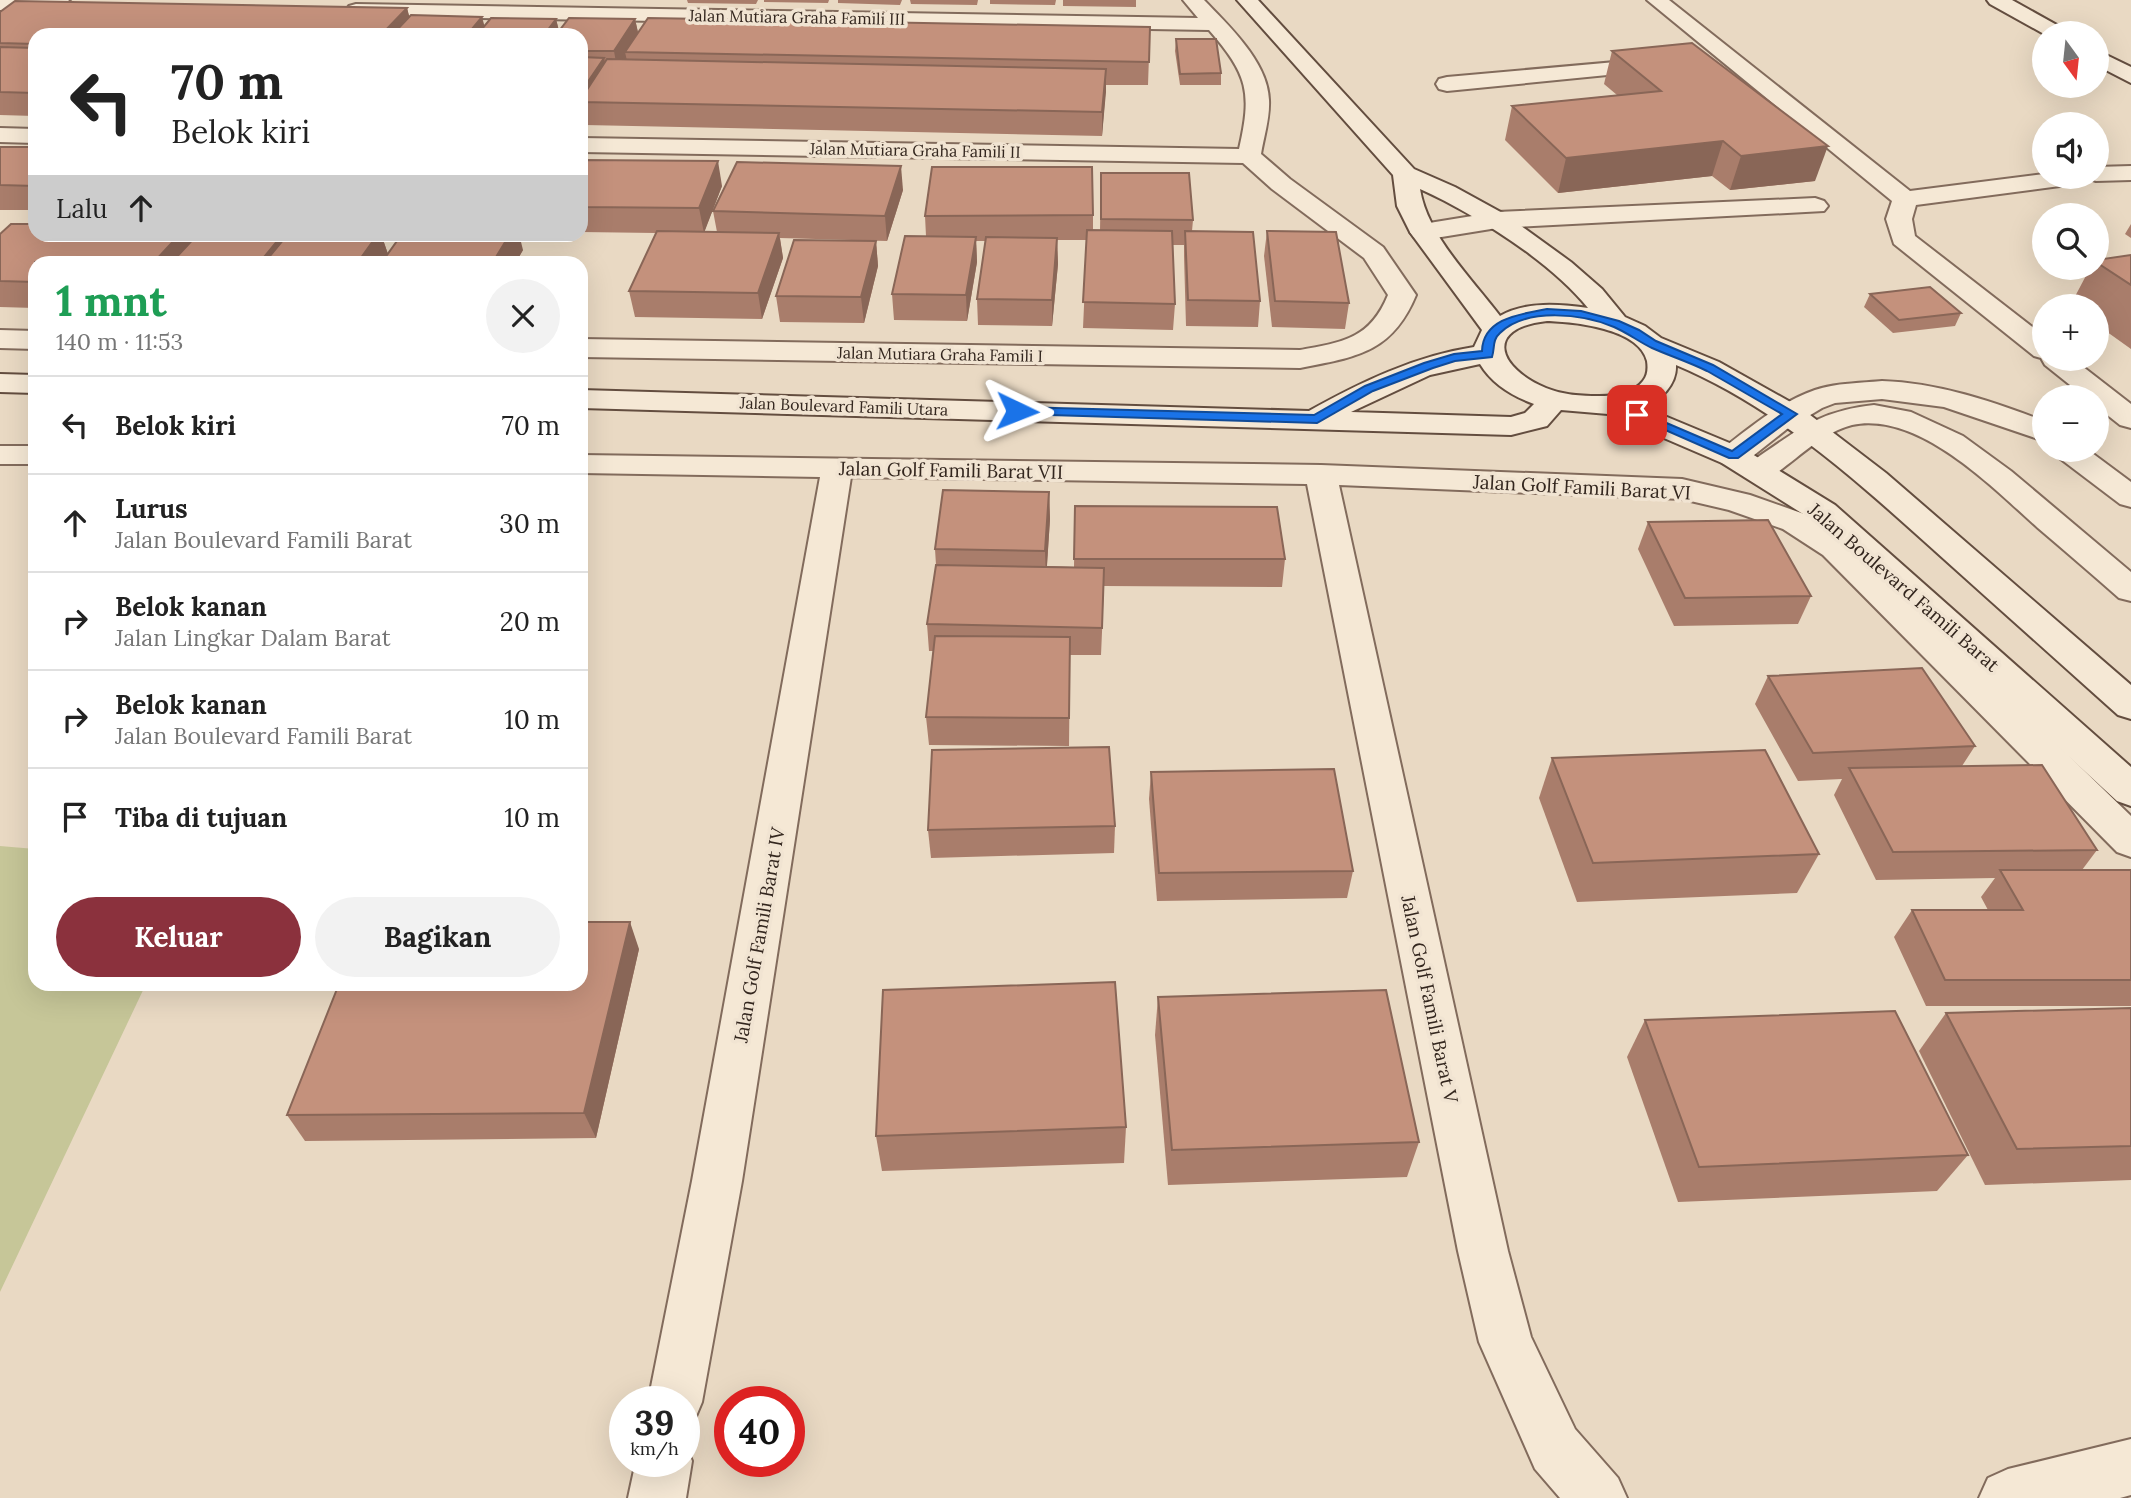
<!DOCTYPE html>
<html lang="id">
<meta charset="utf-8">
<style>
:root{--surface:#fff;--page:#f2f2f2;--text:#222;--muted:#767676;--line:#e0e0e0;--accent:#8b313d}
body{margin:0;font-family:Lora,serif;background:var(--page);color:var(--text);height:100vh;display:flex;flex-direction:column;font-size:26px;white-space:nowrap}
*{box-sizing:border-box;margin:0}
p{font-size:23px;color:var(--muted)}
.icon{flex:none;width:38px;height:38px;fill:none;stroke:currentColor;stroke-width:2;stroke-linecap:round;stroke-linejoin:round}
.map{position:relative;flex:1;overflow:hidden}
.panel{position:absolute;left:28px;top:256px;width:560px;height:735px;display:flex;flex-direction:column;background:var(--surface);border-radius:21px;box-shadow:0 7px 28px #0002}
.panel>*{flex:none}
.banner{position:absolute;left:28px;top:28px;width:560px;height:214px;border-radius:21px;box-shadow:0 7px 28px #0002;background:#fff;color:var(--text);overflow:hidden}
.needle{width:46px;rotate:165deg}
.controls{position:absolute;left:2032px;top:21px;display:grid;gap:14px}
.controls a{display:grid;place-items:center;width:77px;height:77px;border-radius:50%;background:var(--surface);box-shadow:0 7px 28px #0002;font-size:35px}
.speed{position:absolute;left:609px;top:1386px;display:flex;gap:14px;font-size:35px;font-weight:700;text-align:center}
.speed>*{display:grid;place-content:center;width:91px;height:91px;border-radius:50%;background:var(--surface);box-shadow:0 7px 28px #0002;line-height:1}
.speed small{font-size:18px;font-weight:400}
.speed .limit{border:10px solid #d22;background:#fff;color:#111}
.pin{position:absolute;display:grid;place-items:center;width:60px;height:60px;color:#fff;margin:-30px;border-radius:14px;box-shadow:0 4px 10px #0006}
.me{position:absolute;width:77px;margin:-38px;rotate:92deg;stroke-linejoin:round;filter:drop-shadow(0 0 5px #0008)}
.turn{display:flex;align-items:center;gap:24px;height:147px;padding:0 28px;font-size:32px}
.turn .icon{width:91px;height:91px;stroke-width:2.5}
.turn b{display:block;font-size:49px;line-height:60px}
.then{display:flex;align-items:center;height:66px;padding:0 28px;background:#0003;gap:14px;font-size:26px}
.round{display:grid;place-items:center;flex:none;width:74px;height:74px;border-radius:37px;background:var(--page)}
.head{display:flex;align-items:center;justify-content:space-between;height:119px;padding:0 28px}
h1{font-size:42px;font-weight:700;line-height:52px;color:#1e9e55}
.button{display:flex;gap:14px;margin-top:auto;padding:14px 28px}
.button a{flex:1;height:80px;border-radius:42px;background:var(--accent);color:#fff;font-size:28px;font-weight:700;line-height:80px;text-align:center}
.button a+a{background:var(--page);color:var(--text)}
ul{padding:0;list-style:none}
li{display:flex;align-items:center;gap:21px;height:98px;padding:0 28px;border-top:2px solid var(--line)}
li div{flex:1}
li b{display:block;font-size:26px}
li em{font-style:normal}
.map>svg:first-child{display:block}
</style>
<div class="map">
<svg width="2131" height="1498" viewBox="0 0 2131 1498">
<rect width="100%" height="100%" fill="#e9d9c3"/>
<polygon fill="#c6c698" points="0,846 35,849 35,984 146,984 0,1292"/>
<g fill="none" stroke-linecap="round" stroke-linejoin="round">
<g stroke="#826b5c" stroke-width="4">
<g id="lane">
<polygon points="1647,0 1669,0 1910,191 2044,174 2044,177 2096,177 2096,167 2131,166 2131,180 2096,181 2087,178 2084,182 2075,184 1916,205 1912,219 1915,236 2044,336 2044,359 2073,359 2131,404 2131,428 2120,425 2096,406 2096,397 2085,397 2045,365 2041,358 2034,356 1894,244 1886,219 1892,201"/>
<polygon points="1660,58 1668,59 1671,64 1668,69 1447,91 1439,89 1436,84 1439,79 1447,77"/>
<polygon points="1815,198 1824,201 1828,206 1824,211 1497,228 1423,240 1414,237 1410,232 1414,227 1423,224 1497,212"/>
<path d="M1882 381C1939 383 1991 401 2044 421V441L1944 407 1882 399 1835 403 1822 408 1787 429 1744 463 1733 465 1722 463 1717 456 1722 449C1751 427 1780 402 1815 390 1836 383 1860 383 1882 381Z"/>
<path d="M1874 405 1911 412 1963 436 2011 471 2131 572V601L2119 598C2092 574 2065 551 2038 528 1993 488 1919 411 1852 425 1823 432 1796 460 1771 477L1760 479 1749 477 1744 470 1749 463C1795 433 1816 411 1874 405Z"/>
<polygon points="2054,450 2088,450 2131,482 2131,507 2120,504 2058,457"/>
</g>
</g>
<g stroke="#826b5c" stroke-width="4">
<g id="street">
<polygon points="0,0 68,0 74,5 71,9 64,11 0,10"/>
<path d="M1183 0H1204C1228 25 1268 62 1269 100 1270 118 1264 136 1261 154L1290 179 1383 247 1416 295C1392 353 1356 357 1300 368L581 357V339L1300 350C1343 342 1370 339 1388 295L1364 258 1272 189 1243 163 581 152V138L1239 149C1252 92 1248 75 1209 30L356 16 349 14 346 10 349 6 356 4 1198 18Z"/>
<polygon points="0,128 35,129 35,143 0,142"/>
<polygon points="0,330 35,331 35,349 0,348"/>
<rect x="0" y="446" width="35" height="18"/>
<polygon points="581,455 1321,465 1682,479 1750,495 1807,515 1847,541 2131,816 2131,857 2117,852 1823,555 1783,529 1729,510 1682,499 1339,485 1508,1251 1531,1337 1575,1429 1618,1478 1627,1498 1560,1498 1535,1469 1479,1342 1458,1251 1307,484 851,477 742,1181 702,1402 694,1421 684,1425 684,1402 648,1402 692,1181 820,477 581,473"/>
<polygon points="2131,1439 2131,1495 2120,1498 1979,1498 1988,1478 2008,1469"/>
<polygon points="684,1442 692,1461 686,1498 628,1498 636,1461 684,1461"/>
</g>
</g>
<g stroke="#634d3f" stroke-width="4">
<g id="secondary">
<path d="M1237 0H1258L1414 169 1455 187 1506 215 1571 262 1602 289 1625 317 1645 326 1661 338 1719 362 1801 408 1886 473 2131 685V719L2118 715C2057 660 1996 606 1935 551 1856 480 1776 407 1676 365 1677 384 1661 401 1643 407L1744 449 1835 505 2131 767V806L2117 801 1811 519 1722 463 1608 414 1561 410 1547 426 1511 435 581 408V390L1309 411C1361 382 1415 356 1474 347L1482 330 1410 232 1397 206 1393 175ZM1420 189C1475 214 1550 261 1588 308 1560 304 1526 301 1500 316 1472 279 1427 235 1420 189ZM1547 321C1574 322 1639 328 1647 361 1648 368 1648 375 1643 381 1633 394 1614 396 1599 396 1581 396 1563 395 1546 388 1498 368 1483 328 1547 321ZM1480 364C1492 384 1512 396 1534 404L1525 413 1511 417 1351 412 1430 375Z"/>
<polygon points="1987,0 2012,0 2064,29 2067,33 2044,34 1990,4"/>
<polygon points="2096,50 2131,67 2131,83 2096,65"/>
<polygon points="0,374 35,375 35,393 0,392"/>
</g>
</g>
<use href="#lane" fill="#f5e8d5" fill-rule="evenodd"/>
<use href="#street" fill="#f5e8d5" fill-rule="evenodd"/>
<use href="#secondary" fill="#f5e8d5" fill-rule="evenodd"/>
</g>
<g fill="#a97d6b">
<polygon points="687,0 758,0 756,4 688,3"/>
<polygon points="764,0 829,0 828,3 764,2"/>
<polygon points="838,0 902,0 900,5 838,3"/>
<polygon points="910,0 978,0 977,5 911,4"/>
<polygon points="990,0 1056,0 1055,5 990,4"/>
<polygon points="1063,0 1136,0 1136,7 1063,6"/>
<polygon points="407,8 409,17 485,26 556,19 559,31 635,19 638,33 1150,27 1148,85 1106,85 1102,136 585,125 584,120 583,121 581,121 581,35 35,35 35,116 0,115 0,12"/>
<polygon points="1176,39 1221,73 1221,85 1180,85 1175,51"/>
<polygon points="1612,51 1815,181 1730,190 1712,176 1558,193 1505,140 1512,106 1617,95 1604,84"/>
<rect x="0" y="147" width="35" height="63"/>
<polygon points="581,160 722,186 704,232 717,232 713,211 903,190 887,241 780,238 783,258 762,319 635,317 629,291 656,233 581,232"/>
<polygon points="1101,173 1193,220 1192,231 1260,301 1258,327 1186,326 1184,256 1184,245 1173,245 1175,304 1173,330 1083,328 1087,240 1057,240 1058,264 1052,326 978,325 977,299 986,241 976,241 977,262 967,321 894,320 892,294 926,236 925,216 1093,215 1093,230 1100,230"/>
<polygon points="2131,224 2131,238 2125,234"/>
<polygon points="1267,231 1349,303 1345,329 1272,327 1264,256"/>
<polygon points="0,234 193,240 198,234 381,234 388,254 523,250 516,262 35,262 35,308 0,307"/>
<polygon points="876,241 878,266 864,323 780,322 776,296"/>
<polygon points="2131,255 2131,349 2096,324 2096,306 2070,306 2090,268 2096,268 2096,260"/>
<polygon points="1870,294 1961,313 1955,326 1893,333 1864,307"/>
<polygon points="1049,492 1050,519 1047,566 1074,567 1075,506 1285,559 1282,587 1104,586 1101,655 1070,655 1069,746 929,745 926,717 933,651 929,651 927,624 936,565 935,549"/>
<polygon points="1648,522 1811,596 1798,624 1674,626 1638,549"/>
<polygon points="1768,676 1975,746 1962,766 2097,850 2082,870 2131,870 2131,1006 1926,1006 1894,937 1912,910 1988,910 1981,897 1995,878 1876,880 1834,795 1842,779 1798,781 1755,704"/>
<polygon points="1552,758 1819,854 1797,893 1577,902 1539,798"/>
<polygon points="1151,772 1353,871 1347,898 1157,901 1149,799"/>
<polygon points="1115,826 1114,853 931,858 928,830"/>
<polygon points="639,949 596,1138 305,1141 287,1115"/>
<polygon points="1158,997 1419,1142 1407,1177 1168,1185 1155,1035"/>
<polygon points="2131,1008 2131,1180 1985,1185 1919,1051 1946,1013"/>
<polygon points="1645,1020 1968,1155 1937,1191 1678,1202 1627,1057"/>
<polygon points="1126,1127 1124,1163 882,1171 876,1136"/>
</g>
<g fill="#896657">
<polygon points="407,8 413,30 409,35 381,35"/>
<polygon points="482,17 487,35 467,35"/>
<polygon points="556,19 560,35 544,35"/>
<polygon points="635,19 640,41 625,52 627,61 618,74 614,51"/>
<polygon points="604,58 609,81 581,102 581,92"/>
<polygon points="1106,69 1106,92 1102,136 1102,112"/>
<polygon points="1723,141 1712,176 1558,193 1566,158"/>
<polygon points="1828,146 1815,181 1730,190 1741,156"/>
<polygon points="718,161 722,186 704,233 699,208"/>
<polygon points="901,166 903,190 887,241 885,216"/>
<polygon points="779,233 783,258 762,319 758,293"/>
<polygon points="180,234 191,234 198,252 189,262 154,262"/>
<polygon points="283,234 289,234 291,262 260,262"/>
<polygon points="378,234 381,234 389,257 385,262 358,262"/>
<polygon points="510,234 519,234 523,250 516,262 493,262"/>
<polygon points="976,237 977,262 967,321 966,295"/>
<polygon points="1057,238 1058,264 1052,326 1052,300"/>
<polygon points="876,241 878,266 864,323 861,297"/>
<polygon points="1049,492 1050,519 1046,579 1045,551"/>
<polygon points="630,922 639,949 596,1138 584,1113"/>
</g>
<g fill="#c4917c" stroke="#896657" stroke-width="2">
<polygon points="15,1 407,8 381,35 35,35 35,44 0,43 0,12"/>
<polygon points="411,15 482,17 467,35 392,35"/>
<polygon points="491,18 556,19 544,35 477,35"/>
<polygon points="569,18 635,19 614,51 581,51 581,35 556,35"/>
<polygon points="648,18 1150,27 1149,62 625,52"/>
<polygon points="1176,39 1216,39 1221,73 1180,74"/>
<polygon points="1692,43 1828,146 1741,156 1723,141 1566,158 1512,106 1661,91 1612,51"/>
<polygon points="0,47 35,48 35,93 0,92"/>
<polygon points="581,57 604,58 581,92"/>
<polygon points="607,59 1106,69 1102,112 581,102 581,99"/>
<polygon points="0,147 35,147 35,186 0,185"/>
<polygon points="581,160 718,161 699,208 581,207"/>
<polygon points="737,162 901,166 885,216 713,211"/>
<polygon points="932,167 1092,167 1093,215 925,216"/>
<polygon points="1101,173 1189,173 1193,220 1101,219"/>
<polygon points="11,224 35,224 35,234 180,234 154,262 35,262 35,282 0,281 0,234"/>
<polygon points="1087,230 1172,231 1175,304 1083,302"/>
<polygon points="657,231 779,233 758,293 629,291"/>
<polygon points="1185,231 1253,232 1260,301 1188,300"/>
<polygon points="1267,231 1336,232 1349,303 1275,301"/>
<polygon points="198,234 283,234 260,262 172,262"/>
<polygon points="288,234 378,234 358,262 265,262"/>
<polygon points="402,234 510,234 493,262 382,262"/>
<polygon points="905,236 976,237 966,295 892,294"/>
<polygon points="986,237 1057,238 1052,300 977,299"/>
<polygon points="794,240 876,241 861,297 776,296"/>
<polygon points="2131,255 2131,285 2096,262 2096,260"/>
<polygon points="1930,287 1961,313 1899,320 1870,294"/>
<polygon points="943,490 1049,492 1045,551 935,549"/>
<polygon points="1075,506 1277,507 1285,559 1074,559"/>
<polygon points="1768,520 1811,596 1685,598 1648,522"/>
<polygon points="936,565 1104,568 1102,628 927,624"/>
<polygon points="935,636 1070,637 1069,718 926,717"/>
<polygon points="1922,668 1975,746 1813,753 1768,676"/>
<polygon points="1109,747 1115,826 928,830 932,750"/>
<polygon points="1765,750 1819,854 1593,863 1552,758"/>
<polygon points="2042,765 2097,850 1893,852 1849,768"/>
<polygon points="1334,769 1353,871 1159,873 1151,772"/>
<polygon points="2000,870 2131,870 2131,980 1945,980 1912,910 2023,910"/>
<polygon points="581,922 630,922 584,1113 287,1115 339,984 581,984"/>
<polygon points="1115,982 1126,1127 876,1136 883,990"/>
<polygon points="1386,990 1419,1142 1172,1150 1158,997"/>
<polygon points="2131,1008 2131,1146 2017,1149 1946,1013"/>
<polygon points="1895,1011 1968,1155 1699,1167 1645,1020"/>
</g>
<path fill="#1a73e8" stroke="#114b97" stroke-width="2" d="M1547 309 1581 311 1619 321 1639 330 1656 341 1713 365 1797 414 1738 458H1729L1631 415 1632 412H1641L1732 451 1782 414C1757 400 1732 385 1707 371 1689 362 1670 356 1652 348 1639 342 1628 333 1614 327 1583 314 1527 307 1500 333 1492 340 1495 348 1492 357L1455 361 1433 368 1373 391 1317 423 1017 414 1011 411 1017 407 1314 415 1365 386 1424 363 1454 354 1482 351C1483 318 1521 314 1547 309Z"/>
<g text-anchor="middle" stroke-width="7" stroke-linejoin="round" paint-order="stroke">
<g font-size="16" fill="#33261e" stroke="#f1e4d2">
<text transform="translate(797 17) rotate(1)" y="6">Jalan Mutiara Graha Famili III</text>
<text transform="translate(915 150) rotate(1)" y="6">Jalan Mutiara Graha Famili II</text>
<text transform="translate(940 354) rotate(1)" y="6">Jalan Mutiara Graha Famili I</text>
<text transform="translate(844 406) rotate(2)" y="6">Jalan Boulevard Famili Utara</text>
</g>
<g font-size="19" fill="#33261e" stroke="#f1e4d2">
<text transform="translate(951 470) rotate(1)" y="7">Jalan Golf Famili Barat VII</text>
<text transform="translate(1582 487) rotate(3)" y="7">Jalan Golf Famili Barat VI</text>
<text transform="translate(1904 587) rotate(41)" y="7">Jalan Boulevard Famili Barat</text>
<text transform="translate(759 935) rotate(-80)" y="7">Jalan Golf Famili Barat IV</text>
<text transform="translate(1430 999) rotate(78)" y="7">Jalan Golf Famili Barat V</text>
</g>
</g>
</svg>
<div class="controls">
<a><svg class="needle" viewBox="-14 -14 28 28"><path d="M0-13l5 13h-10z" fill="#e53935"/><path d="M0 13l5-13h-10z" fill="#767676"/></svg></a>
<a><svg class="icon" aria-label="sound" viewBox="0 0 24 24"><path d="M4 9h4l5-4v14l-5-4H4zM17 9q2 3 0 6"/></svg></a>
<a><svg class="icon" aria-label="search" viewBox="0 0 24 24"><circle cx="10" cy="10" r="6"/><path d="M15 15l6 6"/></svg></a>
<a>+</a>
<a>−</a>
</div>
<div class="speed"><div>39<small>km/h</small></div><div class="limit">40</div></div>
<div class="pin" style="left:1637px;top:415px;background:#d93025"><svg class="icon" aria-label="arrive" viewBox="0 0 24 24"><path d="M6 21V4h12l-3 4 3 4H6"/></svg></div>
<svg class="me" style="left:1017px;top:411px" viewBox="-20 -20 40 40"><path d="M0-17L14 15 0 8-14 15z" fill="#1a73e8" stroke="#fff" stroke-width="4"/></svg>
<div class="banner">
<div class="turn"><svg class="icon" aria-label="left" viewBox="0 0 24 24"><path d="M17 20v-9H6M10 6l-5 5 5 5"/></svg><div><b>70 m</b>Belok kiri</div></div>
<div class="then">Lalu<svg class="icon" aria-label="ahead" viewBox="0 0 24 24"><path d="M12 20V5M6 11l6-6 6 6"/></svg></div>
</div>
<section class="panel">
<div class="head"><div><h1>1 mnt</h1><p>140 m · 11:53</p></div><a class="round"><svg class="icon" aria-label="close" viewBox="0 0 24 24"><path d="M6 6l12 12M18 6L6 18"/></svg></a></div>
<ul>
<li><svg class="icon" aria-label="left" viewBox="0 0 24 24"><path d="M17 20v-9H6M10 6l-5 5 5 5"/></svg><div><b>Belok kiri</b></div><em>70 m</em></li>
<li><svg class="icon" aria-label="ahead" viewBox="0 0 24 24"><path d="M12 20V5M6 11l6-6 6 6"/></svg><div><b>Lurus</b><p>Jalan Boulevard Famili Barat</p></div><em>30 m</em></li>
<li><svg class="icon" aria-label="right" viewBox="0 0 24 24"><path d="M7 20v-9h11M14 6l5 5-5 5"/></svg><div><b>Belok kanan</b><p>Jalan Lingkar Dalam Barat</p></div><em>20 m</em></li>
<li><svg class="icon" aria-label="right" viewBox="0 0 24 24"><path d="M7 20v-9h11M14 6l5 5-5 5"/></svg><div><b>Belok kanan</b><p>Jalan Boulevard Famili Barat</p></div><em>10 m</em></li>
<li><svg class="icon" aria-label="arrive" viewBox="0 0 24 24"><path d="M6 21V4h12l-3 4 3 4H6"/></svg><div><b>Tiba di tujuan</b></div><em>10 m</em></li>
</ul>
<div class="button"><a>Keluar</a><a>Bagikan</a></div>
</section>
</div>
